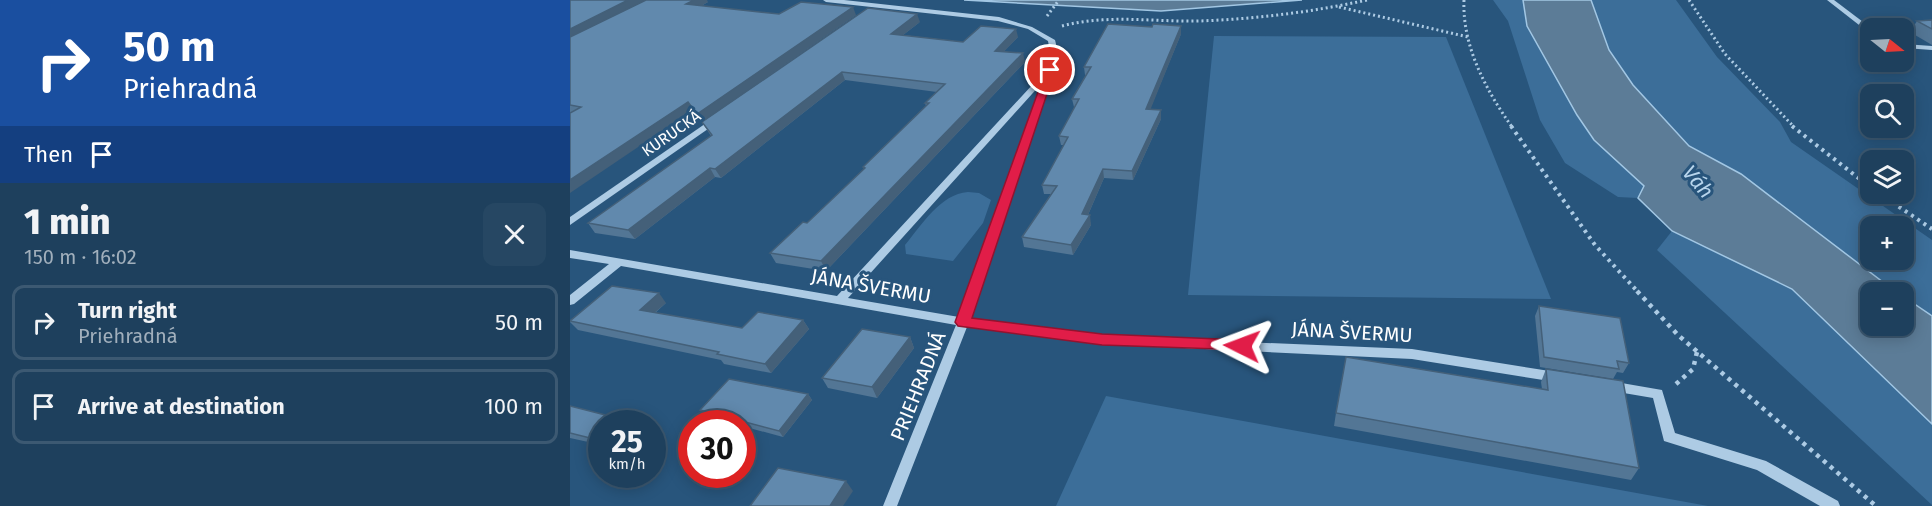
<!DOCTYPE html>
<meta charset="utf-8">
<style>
:root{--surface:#1e405d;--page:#264763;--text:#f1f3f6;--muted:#a1afbc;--line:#3c5972}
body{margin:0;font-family:"Fira Sans",sans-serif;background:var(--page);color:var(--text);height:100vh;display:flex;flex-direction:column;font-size:22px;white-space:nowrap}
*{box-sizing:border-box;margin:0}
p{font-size:20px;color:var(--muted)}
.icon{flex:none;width:33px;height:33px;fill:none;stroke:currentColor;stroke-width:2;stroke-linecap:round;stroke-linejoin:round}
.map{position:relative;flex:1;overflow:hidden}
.details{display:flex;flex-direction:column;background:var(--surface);width:570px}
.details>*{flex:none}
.banner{background:#1a4fa0;color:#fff;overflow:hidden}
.needle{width:39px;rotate:108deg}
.controls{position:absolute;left:1290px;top:18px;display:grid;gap:12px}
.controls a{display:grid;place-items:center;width:54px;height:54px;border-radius:12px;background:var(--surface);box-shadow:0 3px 15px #0003,0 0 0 2px var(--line);font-size:30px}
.speed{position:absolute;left:18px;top:410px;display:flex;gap:12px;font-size:30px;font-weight:700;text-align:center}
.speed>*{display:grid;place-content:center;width:78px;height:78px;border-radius:50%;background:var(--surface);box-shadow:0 3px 15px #0003,0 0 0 2px var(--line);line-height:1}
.speed small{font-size:15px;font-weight:400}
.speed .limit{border:9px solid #d22;background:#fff;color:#111}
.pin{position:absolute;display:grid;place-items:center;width:51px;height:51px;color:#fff;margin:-26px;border:3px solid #fff;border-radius:50%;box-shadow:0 2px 6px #0007}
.me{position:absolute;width:66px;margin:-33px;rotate:273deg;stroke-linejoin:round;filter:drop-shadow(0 0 4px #0008)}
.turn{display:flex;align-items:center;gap:21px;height:126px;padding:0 24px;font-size:27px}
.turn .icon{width:78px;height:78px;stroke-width:2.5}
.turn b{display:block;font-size:42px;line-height:51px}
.then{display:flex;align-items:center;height:57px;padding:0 24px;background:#0003;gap:12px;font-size:22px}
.round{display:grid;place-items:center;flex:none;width:63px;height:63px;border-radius:12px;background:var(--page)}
.summary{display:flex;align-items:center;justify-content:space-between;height:102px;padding:0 24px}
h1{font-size:36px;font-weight:800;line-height:45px}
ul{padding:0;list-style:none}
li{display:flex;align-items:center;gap:18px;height:75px;margin:0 12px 9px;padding:0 12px;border:3px solid var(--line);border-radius:12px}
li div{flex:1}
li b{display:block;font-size:22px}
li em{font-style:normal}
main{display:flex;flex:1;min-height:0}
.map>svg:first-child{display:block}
</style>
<main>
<section class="details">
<div class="banner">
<div class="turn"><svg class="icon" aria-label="right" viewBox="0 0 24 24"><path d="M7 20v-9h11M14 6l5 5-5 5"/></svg><div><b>50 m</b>Priehradná</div></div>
<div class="then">Then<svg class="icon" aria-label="arrive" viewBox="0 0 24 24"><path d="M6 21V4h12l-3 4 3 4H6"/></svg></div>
</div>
<div class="summary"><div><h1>1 min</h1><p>150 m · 16:02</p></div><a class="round"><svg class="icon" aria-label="close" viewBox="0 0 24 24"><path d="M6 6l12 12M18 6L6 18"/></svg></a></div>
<ul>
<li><svg class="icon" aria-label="right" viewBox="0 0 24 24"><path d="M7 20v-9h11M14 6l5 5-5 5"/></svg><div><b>Turn right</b><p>Priehradná</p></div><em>50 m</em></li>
<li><svg class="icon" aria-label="arrive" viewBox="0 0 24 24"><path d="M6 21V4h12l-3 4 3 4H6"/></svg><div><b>Arrive at destination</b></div><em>100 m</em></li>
</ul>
</section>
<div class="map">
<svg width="1362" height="506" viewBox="0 0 1362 506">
<rect width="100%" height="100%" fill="#28557c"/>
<g fill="#3c6e99" fill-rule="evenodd">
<polygon points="923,0 953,0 957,26 1024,140 1075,186 1068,198 1048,197 995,163 970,120 938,21"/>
<path d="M1021 0H1106L1147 57 1210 122 1221 142 1362 240V316L1334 297V292H1325L1171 174 1119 146 1063 85 1039 50ZM1300 226H1334V260H1300Z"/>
<polygon points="644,36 876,37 981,299 618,295"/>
<path d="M398 192 409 193 421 200 413 223 383 261 336 254 335 245C352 225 370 194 398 192Z"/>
<polygon points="1102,231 1222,289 1362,424 1362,505 1087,250"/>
<polygon points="536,396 1138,506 486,506"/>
</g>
<g fill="#5c7c97" stroke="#a2c7e4" stroke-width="1.5">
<polygon points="394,0 732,0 591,11"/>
<polygon points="953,0 1021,0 1039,50 1063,85 1119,146 1171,174 1326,292 1300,292 1300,326 1334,326 1334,297 1362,316 1362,424 1222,289 1102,231 1068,198 1074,186 1024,140 1007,115 957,26"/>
</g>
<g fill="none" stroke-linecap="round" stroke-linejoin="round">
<g stroke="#adcbe4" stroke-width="3" stroke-dasharray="2 3" stroke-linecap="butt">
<path d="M894 0C892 46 916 90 942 127"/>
<polyline points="1119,0 1155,54 1224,127"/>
<polyline points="769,7 898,37"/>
<polyline points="477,16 489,0"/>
<path d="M492 26C537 14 583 22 629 21 686 19 742 12 797 0"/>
</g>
<g stroke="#adcbe4" stroke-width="4" stroke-dasharray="3 4.5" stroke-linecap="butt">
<polyline points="941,126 1025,245 1068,292"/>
<polyline points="1222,126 1300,187"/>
<polyline points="1310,194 1362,229"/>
</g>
<g stroke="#adcbe4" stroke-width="4.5" stroke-dasharray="4 5" stroke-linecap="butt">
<polyline points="1067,291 1108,335 1306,506"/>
<polyline points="1106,384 1123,369 1127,352"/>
</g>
<g fill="#adcbe4" fill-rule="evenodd">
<path d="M253 0H274L429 17 462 27 485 40 488 52 484 70 400 319 532 336 842 349 986 372 990 374 992 377 990 380 986 382 842 359 532 344 397 327 327 506H313L386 325 51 266 4 304 0 305V295L39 264 0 258V250L267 296 476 70 480 52 478 41 458 29 428 21 256 2ZM471 84 389 317 278 298Z"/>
<polygon points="1257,0 1264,0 1301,28 1300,33 1298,32"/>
<polygon points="1334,44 1362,46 1362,50 1334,48"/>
<polygon points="145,117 149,120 148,122 0,225 0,217"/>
<polygon points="1040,381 1092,390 1105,433 1196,461 1268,501 1270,506 1250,506 1187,470 1094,441 1083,398 1036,390 1034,386 1036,382"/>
</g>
</g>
<g fill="#537695">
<polygon points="0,0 138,2 131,6 209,14 286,15 132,122 123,110 0,112"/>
<polygon points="1362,20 1362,45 1340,32 1347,21"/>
<polygon points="350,22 333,35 393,42 448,37 434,51 455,62 256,271 206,263 200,253 237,223 294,169 293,167 356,106 355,103 367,92 275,80 151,178 145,177 65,239 25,233 18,223 141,136 132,122"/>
<polygon points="611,34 580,109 591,110 591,119 563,180 534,178 518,215 521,225 503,255 454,247 452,237 481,194 474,194 472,185 494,145 491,145 489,136 505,107 504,107 502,99 516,75 515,75 514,67"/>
<polygon points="96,303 85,313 172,328 233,320 239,329 201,373 154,364 151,360 8,330 0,322 0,320"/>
<polygon points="969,306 1059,363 1053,373 1047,372 1043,379 970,367 965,316"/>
<polygon points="340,337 344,348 307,398 258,388 252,378"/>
<polygon points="976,369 1069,468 1061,480 764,426 766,413 972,389 971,382"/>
<polygon points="238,394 242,400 213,437 172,426 172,423 161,423 134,416 130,410"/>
<polygon points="0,406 32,423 32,445 0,438"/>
</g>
<g fill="#446079">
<polygon points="58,0 77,0 0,38 0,29"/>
<polygon points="124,0 137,0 138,2 120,12 116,4"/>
<polygon points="283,7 286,15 132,122 127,114"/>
<polygon points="347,14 350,22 324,42 321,34"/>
<polygon points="611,26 611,34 577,118 576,109"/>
<polygon points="446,29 448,37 427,59 425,51"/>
<polygon points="453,53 455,62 256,271 251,261"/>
<polygon points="272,72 275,80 151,178 145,169"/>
<polygon points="118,102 123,110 0,193 0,180"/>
<polygon points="591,110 591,119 563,180 562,171"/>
<polygon points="140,168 145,177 65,239 58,230"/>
<polygon points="533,169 534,178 514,224 512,214"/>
<polygon points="520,215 521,225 503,255 501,245"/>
<polygon points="89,293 96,303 77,319 70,310"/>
<polygon points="233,320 239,329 201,373 195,364"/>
<polygon points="340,337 344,348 307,398 302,387"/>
<polygon points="238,394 242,400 213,437 209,431"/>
<polygon points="51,419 55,423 47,423"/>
<polygon points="276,481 283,491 273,506 260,506"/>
</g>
<g fill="#6189ad" stroke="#446079" stroke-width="1.5">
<polygon points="0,0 58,0 0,29"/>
<polygon points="76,0 124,0 116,4 209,14 231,2 283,7 127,114 118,102 0,180 0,113 11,107 0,105 0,37"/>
<polygon points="298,8 347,14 321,34 393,42 411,26 446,29 425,51 453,53 251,261 200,253 233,222 237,223 295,168 293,167 359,103 355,103 375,84 272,72 145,169 140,168 58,230 18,223 142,135 132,122"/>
<polygon points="1362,20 1362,29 1347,21"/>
<polygon points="538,24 582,27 583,24 611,26 576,109 591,110 562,171 533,169 512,214 520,215 501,245 452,237 487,186 472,185 498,137 489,136 509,99 502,99 521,67 514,67"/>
<polygon points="42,286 89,293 70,310 128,320 172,328 188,312 233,320 195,364 147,354 149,352 0,321"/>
<polygon points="969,306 1050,318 1059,363 1047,361 1049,369 974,357"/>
<polygon points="292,329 340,337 302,387 252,378"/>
<polygon points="776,357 978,390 976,369 1053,381 1069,468 766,413"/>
<polygon points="159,379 238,394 209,431 130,410"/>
<polygon points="0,406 51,419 47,423 32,423 32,438 28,440 0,433"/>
<polygon points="208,468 276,481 260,506 180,506"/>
</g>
<polygon fill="#e11d48" stroke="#92132f" stroke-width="1.5" points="477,67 485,70 402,318 532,334 672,340 678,342 680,346 678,350 532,345 388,326 385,322"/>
<g text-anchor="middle" stroke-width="6" stroke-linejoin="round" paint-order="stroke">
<g font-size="16" fill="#fff" stroke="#28557c">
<text transform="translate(101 133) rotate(-35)" y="6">KURUCKÁ</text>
</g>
<g font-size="20" fill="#fff" stroke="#28557c">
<text transform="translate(301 286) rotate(10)" y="7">JÁNA ŠVERMU</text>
<text transform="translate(782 332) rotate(3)" y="7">JÁNA ŠVERMU</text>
<text transform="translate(348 386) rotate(-68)" y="7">PRIEHRADNÁ</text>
</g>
<g font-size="21" font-style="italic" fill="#b8d5ec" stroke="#28557c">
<text transform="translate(1128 182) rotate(50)" y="7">Váh</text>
</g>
</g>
</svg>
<div class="controls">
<a><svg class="needle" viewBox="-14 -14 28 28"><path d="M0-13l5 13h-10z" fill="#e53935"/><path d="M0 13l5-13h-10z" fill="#a1afbc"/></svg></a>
<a><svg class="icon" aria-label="search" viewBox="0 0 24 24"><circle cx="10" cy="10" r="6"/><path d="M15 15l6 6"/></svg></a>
<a><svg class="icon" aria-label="layers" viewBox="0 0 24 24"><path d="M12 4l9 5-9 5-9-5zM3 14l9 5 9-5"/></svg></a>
<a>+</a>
<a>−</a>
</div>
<div class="speed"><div>25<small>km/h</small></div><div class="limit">30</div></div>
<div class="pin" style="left:480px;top:70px;background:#d93025"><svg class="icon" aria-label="arrive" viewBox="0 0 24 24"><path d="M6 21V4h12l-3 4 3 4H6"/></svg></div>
<svg class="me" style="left:672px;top:346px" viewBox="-20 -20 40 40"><path d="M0-17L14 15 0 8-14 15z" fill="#e11d48" stroke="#fff" stroke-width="4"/></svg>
</div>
</main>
